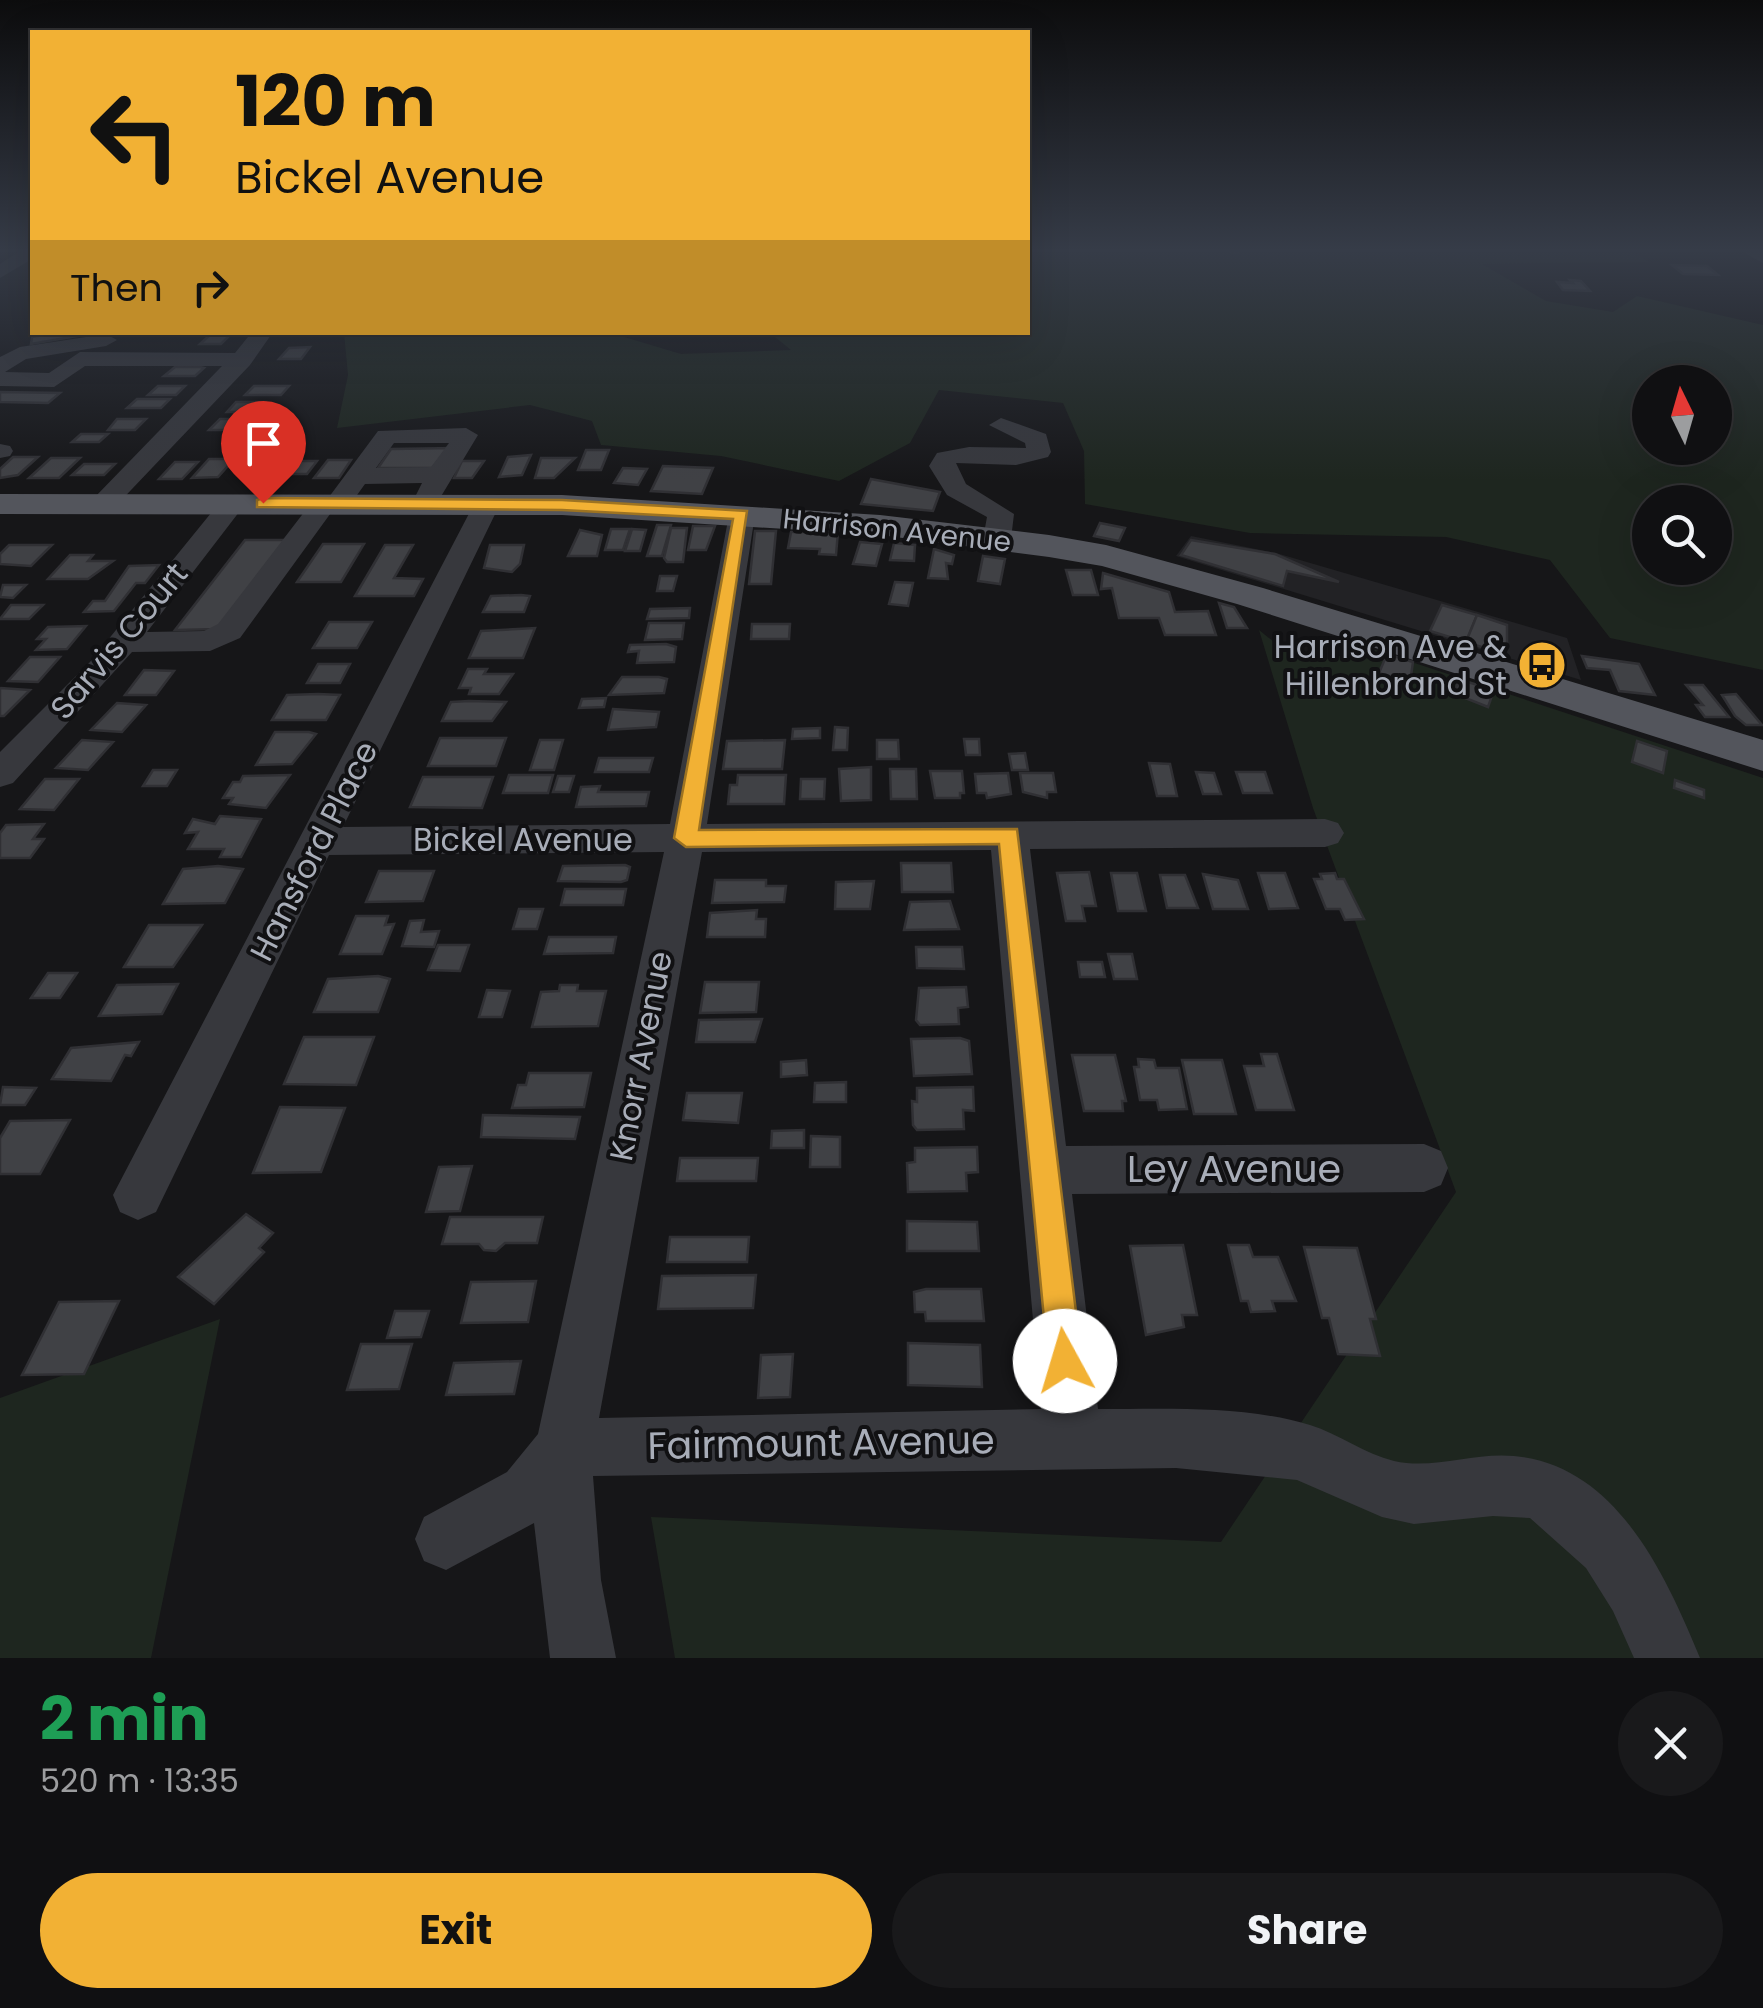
<!DOCTYPE html>
<meta charset="utf-8">
<style>
:root{--surface:#101012;--page:#19191b;--text:#f1f3f6;--muted:#9c9d9f;--line:#303032;--accent:#f2b134}
body{margin:0;font-family:Poppins,sans-serif;background:var(--page);color:var(--text);height:100vh;display:flex;flex-direction:column;font-size:38px;white-space:nowrap}
*{box-sizing:border-box;margin:0}
p{font-size:32px;color:var(--muted)}
.icon{flex:none;width:55px;height:55px;fill:none;stroke:currentColor;stroke-width:2;stroke-linecap:round;stroke-linejoin:round}
.map{position:relative;height:1658px;overflow:hidden}
.panel{display:flex;flex-direction:column;background:var(--surface);flex:1}
.panel>*{flex:none}
.top-card{position:absolute;left:30px;top:30px;width:1000px;height:305px;border-radius:0px;box-shadow:0 10px 40px #0002,0 0 0 2px var(--line);background:#f2b134;color:#111;overflow:hidden}
.needle{width:65px;rotate:355deg}
.tools{position:absolute;left:1632px;top:365px;display:grid;gap:20px}
.tools a{display:grid;place-items:center;width:100px;height:100px;border-radius:50%;background:var(--surface);box-shadow:0 10px 40px #0002,0 0 0 2px var(--line);font-size:50px}
.pin{position:absolute;display:grid;place-items:center;width:85px;height:85px;color:#fff;margin:-102px -42px;border-radius:50% 50% 50% 0;rotate:-45deg;box-shadow:0 0 10px #0007}
.pin .icon{rotate:45deg}
.me{position:absolute;width:110px;margin:-55px;rotate:354deg;stroke-linejoin:round;filter:drop-shadow(0 0 8px #0008)}
.turn{display:flex;align-items:center;gap:35px;height:210px;padding:0 40px;font-size:45px}
.turn .icon{width:130px;height:130px;stroke-width:2.5}
.turn b{display:block;font-size:70px;line-height:85px}
.then{display:flex;align-items:center;height:95px;padding:0 40px;background:#0003;gap:20px;font-size:38px}
.round{display:grid;place-items:center;flex:none;width:105px;height:105px;border-radius:52px;background:var(--page)}
.head{display:flex;align-items:center;justify-content:space-between;height:170px;padding:0 40px}
h1{font-size:60px;font-weight:700;line-height:75px;color:#1e9e55}
.cta{display:flex;gap:20px;margin-top:auto;padding:20px 40px}
.cta a{flex:1;height:115px;border-radius:60px;background:var(--accent);color:#111;font-size:40px;font-weight:700;line-height:115px;text-align:center}
.cta a+a{background:var(--page);color:var(--text)}
.map>svg:first-child{display:block}
</style>
<div class="map">
<svg width="1763" height="1658" viewBox="0 0 1763 1658">
<rect width="100%" height="100%" fill="#161618"/>
<polygon fill="#222225" points="1191,536 1276,553 1567,638 1581,680 1176,556"/>
<g fill="#1e261f" fill-rule="evenodd">
<path d="M1028 249H1628L1649 262 1482 264 1546 301 1613 312 1637 296 1763 325V670L1610 638 1550 560 1446 537 1250 533 1085 504 1084 451 1063 403 939 390 910 443 839 481 721 456 601 445 592 421 530 405 337 428 348 375 344 333H611L681 354 791 350 770 333 1028 332ZM1650 382H1715V448H1650ZM1650 502H1715V568H1650Z"/>
<path d="M1259 630C1305 667 1312 667 1366 647L1763 778V1658H675L651 1517 1221 1542 1456 1192 1313 808Z"/>
<polygon points="220,1319 151,1658 0,1658 0,1398"/>
</g>
<g fill="#404145" stroke="#303034" stroke-width="2.5">
<polygon points="1672,265 1707,266 1718,275 1683,274"/>
<polygon points="1570,280 1581,281 1590,291 1563,290 1557,282 1573,283"/>
<polygon points="59,332 100,332 31,344 32,337"/>
<polygon points="212,333 232,333 221,344 200,344"/>
<polygon points="310,347 301,359 279,359 289,348"/>
<polygon points="175,367 200,367 204,368 195,376 164,376"/>
<polygon points="158,386 185,386 176,395 148,395"/>
<polygon points="254,386 289,386 281,395 245,395"/>
<polygon points="0,392 60,393 48,403 0,402"/>
<polygon points="137,399 170,399 161,408 127,408"/>
<polygon points="236,402 265,402 256,412 227,412"/>
<polygon points="117,419 146,419 135,430 108,430"/>
<polygon points="220,419 250,419 240,430 209,430"/>
<polygon points="81,434 108,434 99,442 72,442"/>
<polygon points="454,448 444,468 378,468 391,449"/>
<polygon points="586,450 609,450 601,470 578,470"/>
<polygon points="531,455 522,475 499,477 508,457"/>
<polygon points="13,457 38,457 18,475 0,478 0,469"/>
<polygon points="51,458 80,458 59,478 29,478"/>
<polygon points="541,458 575,458 554,478 535,478"/>
<polygon points="209,459 234,459 218,477 192,478"/>
<polygon points="328,460 351,460 339,478 314,478"/>
<polygon points="250,461 280,461 269,475 238,475"/>
<polygon points="289,461 317,461 307,474 278,474"/>
<polygon points="462,461 484,461 472,478 454,478"/>
<polygon points="175,462 198,462 182,479 159,479"/>
<polygon points="84,464 115,464 104,475 72,475"/>
<polygon points="663,466 713,468 702,494 651,491"/>
<polygon points="623,468 647,469 638,485 614,483"/>
<polygon points="871,479 940,492 933,511 861,504"/>
<polygon points="1100,523 1125,528 1119,541 1094,536"/>
<polygon points="657,525 671,525 662,556 647,556"/>
<polygon points="693,526 715,526 706,550 688,550"/>
<polygon points="671,528 687,528 683,562 667,562 664,558"/>
<polygon points="611,529 630,529 623,550 605,550"/>
<polygon points="632,529 646,530 640,551 625,551"/>
<polygon points="580,530 602,535 597,556 568,556"/>
<polygon points="755,531 776,531 771,584 749,584"/>
<polygon points="791,532 838,532 836,555 819,554 820,549 788,548"/>
<polygon points="245,540 286,540 220,629 175,630"/>
<polygon points="1191,540 1275,554 1339,582 1287,571 1283,586 1181,555"/>
<polygon points="860,542 882,544 876,566 853,564"/>
<polygon points="894,543 915,545 914,561 890,560"/>
<polygon points="323,544 364,544 341,582 297,582"/>
<polygon points="9,545 52,545 31,566 0,564 0,554"/>
<polygon points="385,545 413,545 394,578 423,579 414,596 355,596"/>
<polygon points="490,545 524,545 520,564 512,572 484,568"/>
<polygon points="934,549 954,555 952,564 946,563 948,579 928,578"/>
<polygon points="70,555 93,555 88,561 113,561 88,579 48,579"/>
<polygon points="983,556 1005,559 1000,584 978,581"/>
<polygon points="159,565 145,583 136,583 114,611 84,612 93,601 105,601 129,566"/>
<polygon points="1066,570 1091,570 1098,595 1073,595"/>
<polygon points="1103,573 1169,592 1175,612 1208,611 1216,635 1165,635 1159,618 1119,618 1112,588 1101,589"/>
<polygon points="660,576 677,576 673,591 657,591"/>
<polygon points="895,582 913,583 908,606 889,604"/>
<polygon points="3,585 26,585 13,598 0,597"/>
<polygon points="521,595 530,596 524,612 483,612 491,596"/>
<polygon points="1219,603 1234,607 1247,628 1227,628"/>
<polygon points="11,605 43,605 29,619 0,619"/>
<polygon points="1442,605 1477,615 1466,642 1430,631"/>
<polygon points="690,608 689,618 647,619 650,609"/>
<polygon points="1477,615 1507,625 1507,645 1500,643 1497,652 1466,642"/>
<polygon points="329,622 372,622 357,648 313,648"/>
<polygon points="649,623 684,623 682,639 645,640"/>
<polygon points="752,624 790,624 789,639 751,639"/>
<polygon points="86,626 67,649 36,650 46,639 37,639 48,627"/>
<polygon points="535,628 523,658 469,658 481,631"/>
<polygon points="666,644 676,647 674,662 637,663 639,651 628,652 630,645"/>
<polygon points="1387,654 1413,662 1410,683 1379,673"/>
<polygon points="1582,656 1639,664 1655,695 1619,691 1610,670 1587,668"/>
<polygon points="30,657 60,657 38,682 8,681"/>
<polygon points="318,664 350,664 340,683 307,683"/>
<polygon points="468,669 487,669 484,674 513,674 499,694 469,694 471,688 459,688"/>
<polygon points="144,670 174,671 156,695 125,695"/>
<polygon points="622,677 659,677 667,679 664,693 609,695"/>
<polygon points="1458,679 1494,690 1488,707 1455,694"/>
<polygon points="1686,685 1703,685 1729,717 1705,717 1696,705 1703,705"/>
<polygon points="0,689 1,688 30,690 4,716 0,716"/>
<polygon points="1736,694 1762,725 1746,725 1735,716 1722,695"/>
<polygon points="287,695 318,694 340,695 326,720 272,720"/>
<polygon points="606,698 604,707 579,708 582,699"/>
<polygon points="451,702 469,701 506,702 492,721 442,721"/>
<polygon points="117,703 146,705 122,732 91,730"/>
<polygon points="613,709 659,712 656,727 608,730"/>
<polygon points="835,727 848,728 847,750 833,750"/>
<polygon points="820,728 820,738 792,739 793,729"/>
<polygon points="275,732 309,732 316,734 292,764 256,765"/>
<polygon points="440,738 506,738 496,766 428,766"/>
<polygon points="964,739 979,739 980,755 966,755"/>
<polygon points="82,740 113,742 88,770 56,768"/>
<polygon points="540,740 563,740 554,770 530,770"/>
<polygon points="785,740 782,769 723,769 727,741"/>
<polygon points="877,740 898,740 899,759 877,759"/>
<polygon points="1637,741 1667,751 1663,773 1632,762"/>
<polygon points="1025,753 1028,770 1012,770 1009,754"/>
<polygon points="599,758 653,758 649,772 595,772"/>
<polygon points="1149,763 1170,764 1177,796 1157,796"/>
<polygon points="871,767 871,800 841,801 839,769"/>
<polygon points="890,769 916,769 917,799 891,799"/>
<polygon points="153,770 177,770 167,786 143,786"/>
<polygon points="930,771 962,771 964,793 960,793 960,798 935,798"/>
<polygon points="1196,772 1214,773 1221,794 1203,794"/>
<polygon points="1236,772 1265,772 1272,793 1243,793"/>
<polygon points="1008,773 1011,794 987,798 986,793 977,793 975,774"/>
<polygon points="1020,773 1053,773 1056,792 1047,792 1047,798 1023,792"/>
<polygon points="290,775 266,808 229,804 233,798 223,798 233,782 240,782 243,776"/>
<polygon points="509,775 553,775 548,793 503,793"/>
<polygon points="738,775 786,775 784,804 728,804 730,785 737,785"/>
<polygon points="558,776 574,776 569,792 553,792"/>
<polygon points="423,777 493,777 482,808 410,807"/>
<polygon points="45,779 79,779 54,810 20,809"/>
<polygon points="801,779 825,779 824,799 800,799"/>
<polygon points="1675,780 1704,790 1704,798 1674,788"/>
<polygon points="600,786 598,792 649,792 646,806 576,807 581,787"/>
<polygon points="220,816 261,819 241,857 220,857 224,849 188,849 198,832 185,833 193,819 215,824"/>
<polygon points="44,824 33,839 44,839 30,858 0,858 0,833 6,825"/>
<polygon points="901,863 951,863 953,892 902,892"/>
<polygon points="625,865 630,867 627,880 621,882 558,881 563,866"/>
<polygon points="218,866 243,869 225,903 163,904 183,869"/>
<polygon points="379,871 434,871 423,901 366,902"/>
<polygon points="1089,872 1096,906 1082,906 1085,921 1066,921 1057,873"/>
<polygon points="1111,873 1137,873 1146,911 1118,911"/>
<polygon points="1258,873 1285,873 1298,908 1269,909"/>
<polygon points="1335,873 1337,879 1344,879 1364,919 1345,920 1340,909 1326,909 1314,879 1322,879 1320,874"/>
<polygon points="1203,874 1238,880 1248,909 1213,909"/>
<polygon points="1160,875 1185,875 1198,908 1167,908"/>
<polygon points="715,880 766,880 766,886 786,886 784,902 712,903"/>
<polygon points="874,881 870,909 835,909 836,882"/>
<polygon points="565,889 626,889 623,905 561,905"/>
<polygon points="950,901 959,929 904,930 910,902"/>
<polygon points="519,909 543,909 537,929 513,929"/>
<polygon points="757,910 756,919 766,919 765,937 707,937 710,913"/>
<polygon points="356,916 388,916 385,925 394,924 382,954 340,954"/>
<polygon points="424,920 421,932 439,931 434,947 402,946 410,921"/>
<polygon points="149,925 202,925 173,967 124,967"/>
<polygon points="549,937 616,937 613,953 544,954"/>
<polygon points="438,945 469,945 460,971 428,970"/>
<polygon points="916,947 962,947 964,969 917,968"/>
<polygon points="1108,954 1132,954 1137,979 1114,979"/>
<polygon points="1078,962 1102,962 1105,977 1080,977"/>
<polygon points="48,973 77,973 60,998 31,998"/>
<polygon points="378,976 390,979 378,1012 314,1012 328,979"/>
<polygon points="705,982 759,982 756,1012 700,1013"/>
<polygon points="178,984 162,1014 99,1016 117,985"/>
<polygon points="560,985 578,985 577,991 606,991 598,1026 532,1027 541,992 559,991"/>
<polygon points="966,987 968,1007 958,1008 959,1024 920,1025 916,1020 919,988"/>
<polygon points="487,990 510,991 502,1017 479,1017"/>
<polygon points="762,1019 755,1042 696,1042 699,1020"/>
<polygon points="304,1037 374,1037 356,1085 284,1084"/>
<polygon points="960,1038 969,1041 972,1074 914,1076 911,1039"/>
<polygon points="139,1042 131,1056 125,1055 111,1081 52,1079 71,1048"/>
<polygon points="1261,1054 1277,1054 1294,1110 1256,1110 1244,1066 1264,1066"/>
<polygon points="1072,1055 1115,1055 1126,1101 1122,1101 1123,1111 1084,1111"/>
<polygon points="1138,1059 1154,1060 1156,1068 1179,1068 1187,1109 1159,1110 1157,1100 1140,1100 1134,1067 1139,1067"/>
<polygon points="806,1060 807,1075 781,1077 781,1062"/>
<polygon points="1182,1060 1222,1060 1236,1114 1194,1114"/>
<polygon points="529,1073 591,1073 584,1107 512,1108 518,1085 526,1085"/>
<polygon points="846,1082 846,1102 814,1102 815,1083"/>
<polygon points="3,1087 36,1088 25,1105 0,1105"/>
<polygon points="973,1087 974,1111 963,1110 964,1129 917,1130 913,1125 912,1101 917,1102 917,1088"/>
<polygon points="687,1093 742,1093 738,1123 683,1120"/>
<polygon points="280,1107 345,1108 321,1172 253,1173"/>
<polygon points="483,1115 580,1117 575,1139 481,1137"/>
<polygon points="70,1120 40,1174 0,1174 0,1138 10,1121"/>
<polygon points="804,1130 804,1148 771,1148 772,1131"/>
<polygon points="811,1136 840,1137 840,1167 810,1167"/>
<polygon points="977,1147 978,1172 966,1173 967,1191 908,1192 907,1163 915,1162 915,1148"/>
<polygon points="680,1158 758,1158 756,1181 677,1181"/>
<polygon points="472,1166 460,1211 426,1212 439,1167"/>
<polygon points="246,1214 273,1233 259,1248 264,1252 214,1304 178,1277"/>
<polygon points="450,1217 543,1217 537,1243 505,1243 496,1251 484,1250 479,1244 442,1244"/>
<polygon points="907,1221 977,1222 979,1251 907,1251"/>
<polygon points="670,1237 749,1237 747,1262 667,1262"/>
<polygon points="1183,1245 1197,1315 1182,1315 1184,1327 1146,1335 1130,1246"/>
<polygon points="1228,1245 1249,1245 1253,1257 1278,1257 1296,1301 1272,1301 1275,1311 1251,1312 1248,1301 1241,1301"/>
<polygon points="1304,1247 1357,1248 1376,1319 1370,1319 1380,1356 1338,1354 1329,1318 1322,1318"/>
<polygon points="756,1275 753,1308 658,1309 662,1276"/>
<polygon points="536,1281 528,1322 461,1323 471,1282"/>
<polygon points="926,1289 981,1289 984,1321 926,1321 925,1312 915,1312 914,1292"/>
<polygon points="119,1301 84,1374 22,1375 59,1302"/>
<polygon points="395,1311 429,1311 421,1337 387,1338"/>
<polygon points="908,1343 980,1345 982,1387 908,1385"/>
<polygon points="361,1344 412,1344 399,1389 347,1390"/>
<polygon points="793,1354 790,1397 758,1398 761,1355"/>
<polygon points="521,1361 514,1394 446,1395 454,1363"/>
</g>
<g fill="none" stroke-linecap="round" stroke-linejoin="round">
<g fill="#37383d" fill-rule="evenodd">
<polygon points="23,249 32,249 32,259 0,278 0,264"/>
<polygon points="1211,249 1246,249 1237,254"/>
<polygon points="1737,249 1763,250 1763,263"/>
<polygon points="252,332 273,332 250,365 112,510 103,512 90,504 94,498 222,366 85,366 54,387 0,386 0,357 20,347 106,334 117,340 106,346 26,359 5,372 49,373 80,352 235,353"/>
<polygon points="1001,418 1046,434 1051,452 1048,457 1016,465 956,463 966,484 1014,514 1011,539 997,547 983,539 987,517 947,495 929,466 937,453 969,447 1026,448 1025,443 989,425"/>
<path d="M466 428 478 435 437 503H419L415 497 422 483 365 484 347 509 333 510 240 638 210 651 132 652 13 783 0 787V752L90 662 224 497 233 495 246 503 147 632 204 631 218 624 315 498 329 497 378 431ZM394 443H449L431 467 376 468Z"/>
<polygon points="0,444 10,446 13,451 10,456 0,458"/>
<path d="M487 496 500 504 343 827 670 824 729 515 742 507 755 515 707 824 1325 819 1338 823 1344 833 1338 843 1325 847 1030 849 1066 1146 1424 1144 1441 1151 1448 1168 1441 1185 1424 1192 1072 1194 1098 1409C1166 1409 1244 1405 1310 1425 1339 1434 1365 1454 1394 1461 1434 1470 1474 1452 1514 1456 1617 1465 1666 1576 1700 1658H1634L1613 1611 1586 1568 1530 1518 1493 1516 1414 1524 1382 1517 1297 1480 1176 1468 593 1476 601 1580 616 1658H550L534 1523 446 1570 424 1561 415 1539 424 1517 507 1472 538 1434 664 852 329 855 156 1212 138 1220 120 1212 113 1195 474 504ZM991 850 1041 1409 599 1418 702 852Z"/>
</g>
<polygon fill="#53555c" fill-rule="evenodd" points="0,494 562,495 880,515 1049,535 1106,545 1263,588 1763,740 1763,771 1237,604 1102,566 1049,557 880,535 562,515 0,514"/>
</g>
<linearGradient id="sky" x2="0" y2="1"><stop stop-color="#0c0c0d"/><stop offset="0.52" stop-color="#363c48"/><stop offset="1" stop-color="#363c48" stop-opacity="0"/></linearGradient>
<rect width="1763" height="481" fill="url(#sky)"/>
<polygon fill="#f2b134" stroke="#9d7322" stroke-width="2.5" points="263,498 562,500 747,511 699,830 1017,829 1082,1361 1077,1373 1065,1378 1053,1373 1048,1361 999,844 686,847 674,838 733,519 562,510 257,507 257,500"/>
<defs>
<g id="bus-disc" transform="scale(2.5)"><circle r="9.5" fill="#f2b134" stroke="#111113"/><path d="M-5-6H5V4H4V6H2V4H-2V6H-4V4H-5ZM-3.5-4V0h7V-4ZM-3.5 1.2v1.5H-2V1.2ZM2 1.2v1.5H3.5V1.2Z" fill="#111"/></g>
</defs>
<g fill-rule="evenodd">
<use href="#bus-disc" x="1542" y="665"/>
</g>
<g text-anchor="middle" stroke-width="8" stroke-linejoin="round" paint-order="stroke">
<g font-size="28" fill="#a8adb8" stroke="#111113">
<text transform="translate(897 530) rotate(6)" y="10">Harrison Avenue</text>
</g>
<g font-size="32" fill="#a8adb8" stroke="#111113">
<text transform="translate(119 641) rotate(-50)" y="11">Sarvis Court</text>
<text x="523" y="851">Bickel Avenue</text>
<text transform="translate(314 851) rotate(-63)" y="11">Hansford Place</text>
<text transform="translate(641 1056) rotate(-79)" y="11">Knorr Avenue</text>
</g>
<g font-size="32" fill="#a8adb8" stroke="#111113" text-anchor="end">
<text x="1507" y="658">Harrison Ave &amp;<tspan x="1507" dy="37">Hillenbrand St</tspan></text>
</g>
<g font-size="38" fill="#a8adb8" stroke="#111113">
<text x="1234" y="1182">Ley Avenue</text>
<text transform="translate(821 1443) rotate(-1)" y="13">Fairmount Avenue</text>
</g>
</g>
</svg>
<div class="tools">
<a><svg class="needle" viewBox="-14 -14 28 28"><path d="M0-13l5 13h-10z" fill="#e53935"/><path d="M0 13l5-13h-10z" fill="#9c9d9f"/></svg></a>
<a><svg class="icon" aria-label="search" viewBox="0 0 24 24"><circle cx="10" cy="10" r="6"/><path d="M15 15l6 6"/></svg></a>
</div>
<div class="pin" style="left:263px;top:503px;background:#d93025"><svg class="icon" aria-label="arrive" viewBox="0 0 24 24"><path d="M6 21V4h12l-3 4 3 4H6"/></svg></div>
<svg class="me" style="left:1065px;top:1361px" viewBox="-20 -20 40 40"><circle r="19" fill="#fff"/><path d="M0-13L10 11 0 6-10 11z" fill="#f2b134"/></svg>
<div class="top-card">
<div class="turn"><svg class="icon" aria-label="left" viewBox="0 0 24 24"><path d="M17 20v-9H6M10 6l-5 5 5 5"/></svg><div><b>120 m</b>Bickel Avenue</div></div>
<div class="then">Then<svg class="icon" aria-label="right" viewBox="0 0 24 24"><path d="M7 20v-9h11M14 6l5 5-5 5"/></svg></div>
</div>
</div>
<section class="panel">
<div class="head"><div><h1>2 min</h1><p>520 m · 13:35</p></div><a class="round"><svg class="icon" aria-label="close" viewBox="0 0 24 24"><path d="M6 6l12 12M18 6L6 18"/></svg></a></div>
<div class="cta"><a>Exit</a><a>Share</a></div>
</section>
